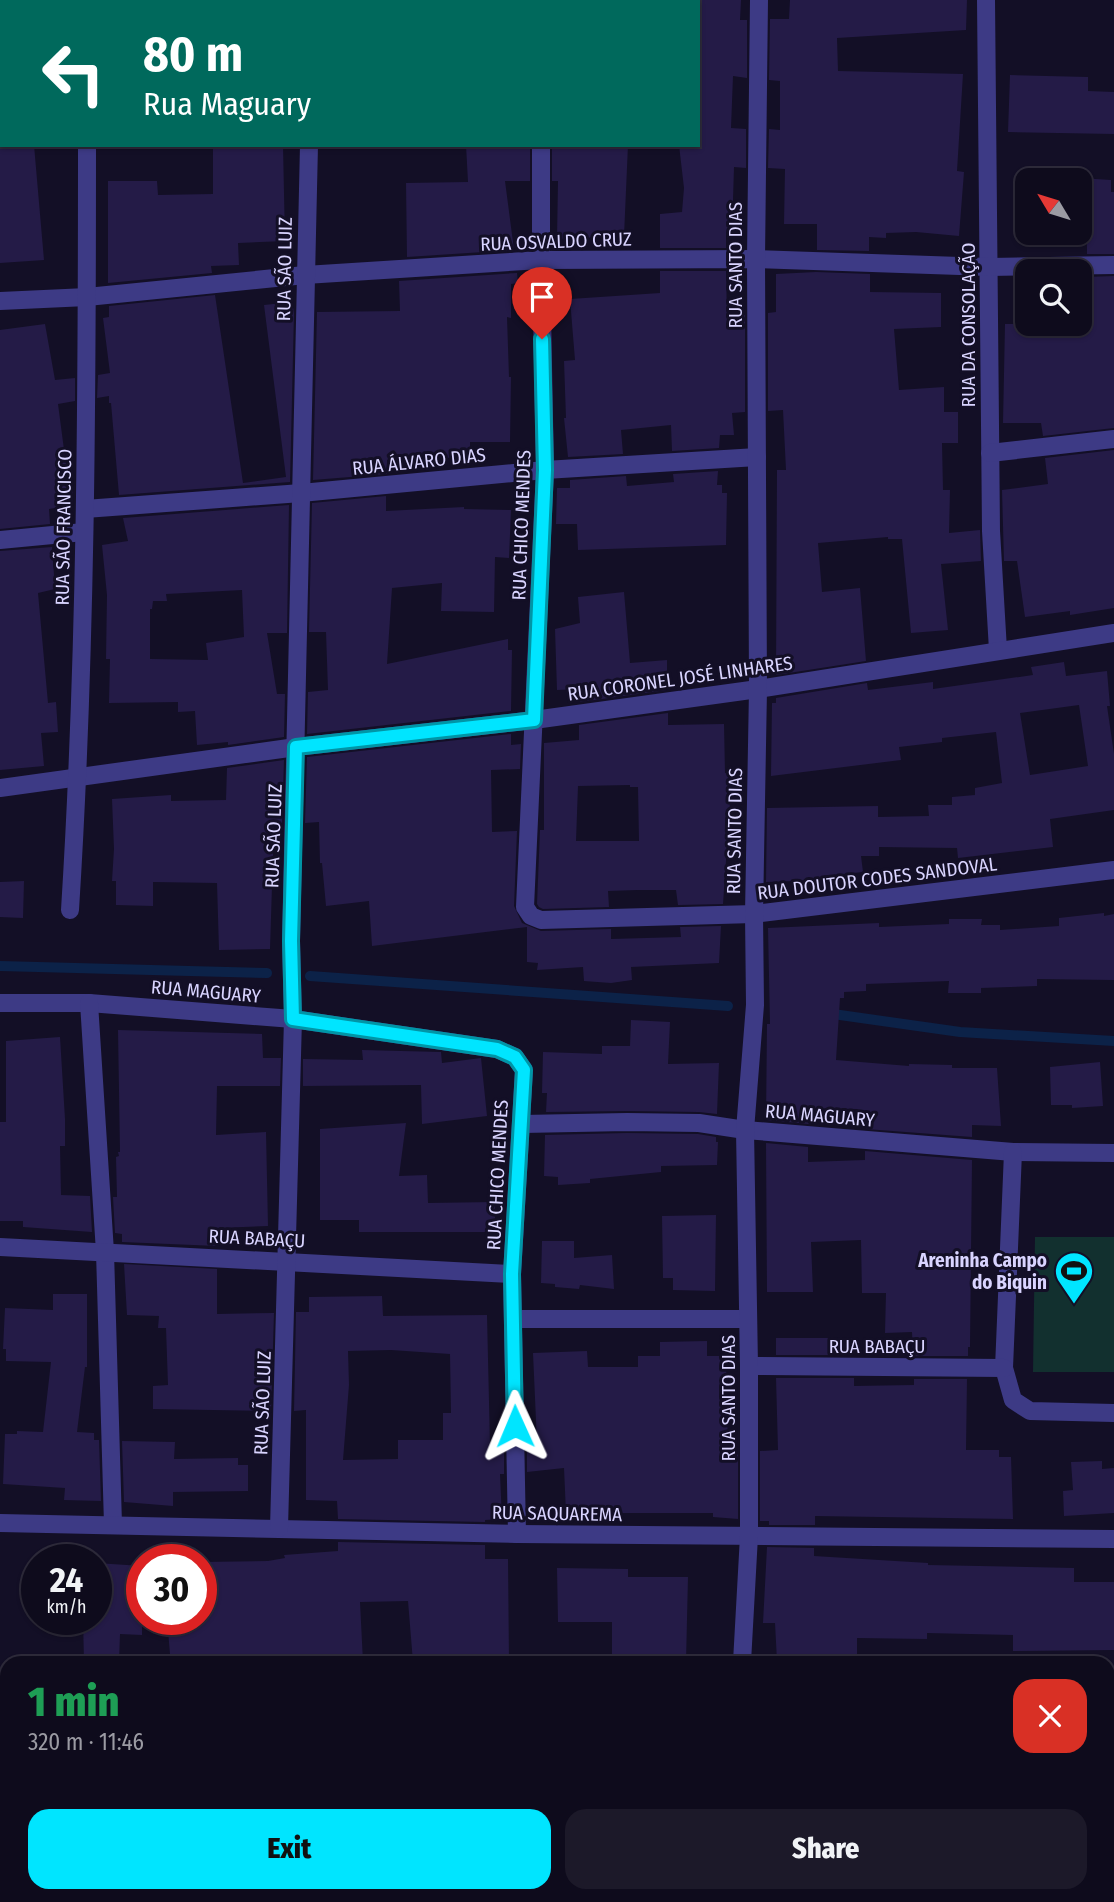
<!DOCTYPE html>
<meta charset="utf-8">
<style>
:root{--surface:#0e0b1c;--page:#1c1929;--text:#f1f3f6;--muted:#9b9ba3;--line:#2e2b3b;--accent:#00e5ff}
body{margin:0;font-family:"Fira Sans Condensed",sans-serif;background:var(--page);color:var(--text);height:100vh;display:flex;flex-direction:column;font-size:26px;white-space:nowrap}
*{box-sizing:border-box;margin:0}
p{font-size:23px;color:var(--muted)}
.icon{flex:none;width:38px;height:38px;fill:none;stroke:currentColor;stroke-width:2;stroke-linecap:round;stroke-linejoin:round}
.map{position:relative;flex:1;overflow:hidden}
.side{position:absolute;left:0px;top:1656px;width:1115px;height:247px;display:flex;flex-direction:column;background:var(--surface);border-radius:21px 21px 0 0;box-shadow:0 2px 5px #0004,0 0 0 2px var(--line)}
.side>*{flex:none}
.banner{position:absolute;left:0px;top:0px;width:700px;height:147px;box-shadow:0 2px 5px #0004,0 0 0 2px var(--line);background:#00695c;color:#fff;overflow:hidden}
.needle{width:46px;rotate:308deg}
.tools{position:absolute;left:1015px;top:168px;display:grid;gap:14px}
.tools a{display:grid;place-items:center;width:77px;height:77px;border-radius:14px;background:var(--surface);box-shadow:0 2px 5px #0004,0 0 0 2px var(--line);font-size:35px}
.speed{position:absolute;left:21px;top:1544px;display:flex;gap:14px;font-size:35px;font-weight:700;text-align:center}
.speed>*{display:grid;place-content:center;width:91px;height:91px;border-radius:50%;background:var(--surface);box-shadow:0 2px 5px #0004,0 0 0 2px var(--line);line-height:1}
.speed small{font-size:18px;font-weight:400}
.speed .limit{border:10px solid #d22;background:#fff;color:#111}
.pin{position:absolute;display:grid;place-items:center;width:60px;height:60px;color:#fff;margin:-72px -30px;border-radius:50% 50% 50% 0;rotate:-45deg;box-shadow:0 0 7px #0007}
.pin .icon{rotate:45deg}
.me{position:absolute;width:77px;margin:-38px;rotate:359deg;stroke-linejoin:round;filter:drop-shadow(0 0 5px #0008)}
.turn{display:flex;align-items:center;gap:24px;height:147px;padding:0 28px;font-size:32px}
.turn .icon{width:91px;height:91px;stroke-width:2.5}
.turn b{display:block;font-size:49px;line-height:60px}
.round{display:grid;place-items:center;flex:none;width:74px;height:74px;border-radius:21px;background:var(--page)}
.summary{display:flex;align-items:center;justify-content:space-between;height:119px;padding:0 28px}
h1{font-size:42px;font-weight:800;line-height:52px;color:#1e9e55}
.action{display:flex;gap:14px;margin-top:auto;padding:14px 28px}
.action a{flex:1;height:80px;border-radius:21px;background:var(--accent);color:#111;font-size:28px;font-weight:800;line-height:80px;text-align:center}
.action a+a{background:var(--page);color:var(--text)}
.map>svg:first-child{display:block}
</style>
<div class="map">
<svg width="1114" height="1902" viewBox="0 0 1114 1902">
<rect width="100%" height="100%" fill="#130f26"/>
<polygon fill="#12302f" points="1035,1237 1114,1237 1114,1372 1033,1372"/>
<g fill="none" stroke-linecap="round" stroke-linejoin="round">
<g stroke="#0c2248" stroke-width="10">
<polyline points="0,966 267,973"/>
<polyline points="310,976 728,1006"/>
<polyline points="826,1013 960,1032 1114,1041"/>
</g>
</g>
<g fill="#241b47" fill-rule="evenodd">
<polygon points="698,0 741,0 740,20 747,20 747,78 733,76 731,128 746,129 746,168 734,167 732,233 726,233 726,248 660,248 660,214 682,212 684,188 679,145 698,145"/>
<polygon points="790,0 967,0 966,30 837,38 838,71 963,74 957,171 964,172 959,236 916,232 886,233 886,238 869,237 869,251 817,250 817,224 784,224 785,169 768,168 769,129 780,130 780,81 769,80 770,19 789,19"/>
<polygon points="1010,75 1088,77 1088,91 1114,92 1114,134 1008,132"/>
<polygon points="0,145 34,145 44,260 0,263"/>
<polygon points="213,145 283,145 285,241 238,243 239,265 211,266 212,273 108,283 108,181 157,181 158,195 213,194"/>
<polygon points="466,145 530,145 530,181 505,181 514,250 407,257 406,183 468,182"/>
<polygon points="552,145 628,145 624,236 557,239 558,181 552,181"/>
<polygon points="1080,178 1111,180 1111,192 1114,192 1114,254 1087,254 1087,239 1080,239"/>
<polygon points="660,271 726,271 727,317 745,315 745,412 732,413 734,435 720,435 719,448 672,451 671,425 621,430 623,454 568,457 564,418 566,418 564,361 575,360 570,299 660,293"/>
<polygon points="816,272 870,274 870,292 941,293 941,327 894,329 899,390 944,387 944,412 958,412 958,443 942,443 943,490 950,490 949,533 980,530 981,561 941,564 948,630 911,633 902,539 888,539 888,537 818,543 822,592 860,588 866,661 776,675 777,470 786,470 783,410 768,411 768,313 776,312 776,274"/>
<polygon points="517,273 518,283 511,284 511,318 507,317 509,377 511,377 510,442 470,442 470,457 387,460 387,474 313,480 317,312 400,311 399,281"/>
<polygon points="1114,276 1114,428 1043,436 1041,423 1003,423 1005,324 1085,324 1086,277"/>
<polygon points="215,295 243,483 286,477 264,305 292,302 294,313 290,482 119,495 111,403 109,403 109,396 97,398 98,375 110,373 103,318 109,317 109,306"/>
<polygon points="45,324 55,380 75,378 75,401 58,404 68,480 72,480 73,505 49,509 50,524 0,529 0,330"/>
<polygon points="1114,450 1114,608 1070,615 1070,611 1025,617 1017,561 1004,561 1002,490 1048,484 1045,458"/>
<polygon points="718,471 717,485 722,485 722,493 727,493 726,545 578,550 577,524 556,524 557,488 570,488 570,480 626,476 627,486 674,482 673,474"/>
<polygon points="386,496 386,511 464,507 464,509 511,510 509,558 495,557 494,612 441,611 442,583 392,588 387,664 508,639 508,650 512,650 511,711 307,734 308,692 328,690 326,632 309,632 312,503"/>
<path d="M289 505 287 633H267L277 694H285L284 737 228 745V742L197 745 195 711 178 712V702L109 703 110 659H106L107 595 102 545 128 541 123 518ZM242 590 244 637 206 643 208 660 150 659V609H152L153 601H167L166 594Z"/>
<polygon points="52,547 55,589 38,593 48,703 56,702 58,732 41,733 44,766 0,770 0,551"/>
<polygon points="624,592 630,663 667,660 667,690 580,702 580,689 557,690 555,629 580,623 578,597"/>
<path d="M1064 662 1066 676 1107 671 1110 706H1107L1114 754V810L1050 819 1053 847 958 858 957 848 879 847V856H861L863 872 824 876 825 880 766 882 767 808 878 806V817L929 816 928 805H952V797L975 795V788L1002 783 996 732 942 738V742L899 747 901 760 771 776 772 703H776V698L867 683 868 690 933 682V689L1033 675 1031 667ZM1079 705 1088 766 1030 775 1020 713Z"/>
<path d="M668 713V725L724 724 725 773H732L723 904 678 905 676 890H637L608 891 609 907 543 909 539 907 537 904 540 830H544V743L579 740V725ZM630 785V787H638L639 841H576L578 786Z"/>
<polygon points="511,734 511,745 521,744 520,769 491,770 492,832 517,831 514,906 522,923 541,931 611,929 611,939 681,937 680,927 721,926 719,963 631,967 632,980 611,983 584,981 583,967 537,970 538,963 527,962 527,927 372,946 369,901 326,906 322,863 320,863 319,822 305,823 307,757"/>
<polygon points="284,760 282,823 274,823 270,949 219,950 217,883 153,882 153,906 116,905 116,881 112,881 114,849 112,799 171,795 171,801 226,800 227,768"/>
<polygon points="24,881 23,918 0,917 0,882"/>
<polygon points="1104,913 1104,916 1114,914 1114,980 1037,979 1037,986 981,988 981,993 948,993 949,981 866,984 866,991 844,992 844,998 840,998 836,1060 909,1066 909,1064 952,1065 952,1068 997,1068 1001,1126 972,1125 972,1137 866,1129 867,1114 857,1113 857,1109 809,1108 809,1124 766,1120 767,1024 770,1024 768,928 879,923 879,927 949,924 949,919 982,919 981,925 1000,925 1000,930 1059,926 1059,918"/>
<polygon points="631,1020 670,1022 668,1064 719,1063 717,1114 699,1112 627,1111 546,1112 547,1093 542,1093 543,1052 602,1054 602,1046 630,1046"/>
<polygon points="118,1030 262,1034 263,1058 281,1058 280,1086 217,1086 216,1135 266,1132 268,1226 217,1228 217,1246 122,1242 122,1234 115,1233 113,1197 117,1197 116,1157 119,1156 118,1152 120,1152"/>
<polygon points="60,1037 65,1119 65,1146 60,1146 61,1195 90,1196 92,1232 23,1227 23,1221 0,1221 0,1122 6,1122 6,1041"/>
<polygon points="362,1050 441,1052 442,1063 481,1058 487,1116 422,1124 421,1085 303,1086 303,1059 363,1060"/>
<polygon points="1100,1062 1103,1106 1072,1108 1072,1105 1051,1105 1050,1067"/>
<polygon points="406,1123 399,1176 427,1175 428,1203 495,1202 495,1232 359,1232 359,1220 320,1220 320,1129"/>
<polygon points="627,1133 698,1134 716,1137 716,1142 718,1142 717,1165 661,1166 661,1172 590,1179 590,1183 558,1185 558,1177 544,1176 545,1135"/>
<polygon points="766,1143 808,1147 808,1162 865,1160 865,1151 972,1160 970,1347 968,1347 968,1356 913,1356 912,1332 885,1333 886,1293 862,1293 861,1240 811,1242 813,1292 767,1292"/>
<polygon points="716,1215 715,1291 673,1290 673,1278 663,1278 662,1216"/>
<polygon points="542,1241 574,1241 574,1258 612,1255 614,1289 580,1285 579,1289 555,1287 555,1284 541,1283"/>
<polygon points="124,1264 217,1269 217,1314 274,1313 271,1411 153,1409 153,1386 168,1385 166,1328 158,1328 159,1316 127,1315"/>
<polygon points="53,1294 87,1294 87,1367 85,1367 77,1432 94,1433 94,1440 99,1440 101,1501 64,1500 65,1488 3,1484 5,1434 17,1434 17,1431 43,1432 51,1362 6,1361 6,1349 3,1349 5,1308 53,1310"/>
<path d="M382 1296 383 1316 487 1315 490 1445H504V1474H500L502 1519 485 1520V1522L338 1519 337 1501 306 1500V1410L294 1411 296 1312H309V1297ZM391 1350 450 1354 451 1413H443V1440H398V1459L343 1460 349 1385 348 1351Z"/>
<rect x="776" y="1338" width="77" height="17"/>
<polygon points="707,1341 707,1356 726,1356 728,1452 738,1451 738,1519 713,1517 713,1513 566,1513 564,1468 527,1472 527,1444 537,1443 533,1353 587,1351 588,1367 638,1367 638,1356 660,1356 660,1342"/>
<polygon points="776,1378 854,1378 854,1386 914,1385 914,1379 967,1379 966,1450 999,1450 999,1457 1011,1457 1013,1519 815,1516 815,1525 769,1525 769,1521 760,1521 760,1451 778,1450"/>
<polygon points="122,1441 175,1442 174,1459 238,1458 238,1465 248,1465 248,1491 173,1492 173,1506 124,1502"/>
<polygon points="1102,1461 1102,1469 1114,1468 1114,1513 1064,1516 1063,1491 1073,1490 1071,1462"/>
<polygon points="338,1542 485,1545 485,1559 508,1559 509,1662 413,1662 408,1601 360,1602 363,1662 173,1662 173,1654 170,1654 167,1619 201,1619 201,1562 268,1561 285,1558 284,1555 338,1551"/>
<polygon points="767,1547 814,1548 814,1556 928,1563 928,1565 1074,1568 1074,1582 1114,1582 1114,1650 1013,1651 1013,1635 927,1633 927,1639 857,1638 857,1662 777,1661 775,1623 763,1623"/>
<polygon points="96,1563 142,1566 142,1635 120,1634 119,1662 84,1662 83,1619 96,1619"/>
<polygon points="557,1568 628,1569 628,1577 688,1577 686,1662 612,1662 612,1622 558,1622"/>
</g>
<g fill="none" stroke-linecap="round" stroke-linejoin="round">
<g stroke="#3d3a85" stroke-width="18">
<polyline points="84,0 85,2"/>
<polyline points="312,0 312,2"/>
<polyline points="986,0 991,531 998,650"/>
<polyline points="452,2 473,0"/>
<polyline points="542,2 542,0"/>
<polyline points="0,66 2,66"/>
<polyline points="541,145 541,260 545,470 525,907 531,916 541,920 754,914 1114,870"/>
<polyline points="0,301 87,297 305,275 541,260 756,259 989,267 1114,265"/>
<polyline points="990,453 1114,439"/>
<polyline points="85,509 301,493 545,470 757,457"/>
<polyline points="0,540 84,532"/>
<polyline points="0,788 296,747 534,720 758,689 1114,633"/>
<path d="M70 910C86 656 87 400 87 145"/>
<polyline points="0,1003 89,1003 293,1019 497,1049 515,1057 524,1070 512,1274 517,1534"/>
<polyline points="89,1003 105,1252 113,1524"/>
<polyline points="522,1124 627,1122 699,1123 745,1130 1013,1152 1114,1153"/>
<polyline points="1013,1152 1004,1368 1013,1400 1030,1411 1114,1413"/>
<path d="M0 1247C171 1255 342 1264 512 1274"/>
<polyline points="513,1319 748,1319"/>
<polyline points="749,1366 1004,1368"/>
<polyline points="0,1523 517,1534 1114,1539"/>
<polyline points="279,1528 293,1019 291,941 309,145"/>
<polyline points="742,1662 749,1536 749,1366 745,1130 755,1005 754,914 758,689 756,259 759,0"/>
<polyline points="0,1747 7,1747"/>
<polyline points="1108,1760 1114,1761"/>
<polyline points="264,1902 264,1895"/>
</g>
</g>
<g fill="none" stroke-linecap="round" stroke-linejoin="round">
<g stroke="#0095a6" stroke-width="18">
<polyline id="route" points="515,1426 512,1274 524,1070 515,1057 497,1049 293,1019 291,941 296,747 534,720 545,470 542,339"/>
</g>
<use href="#route" stroke="#00e5ff" stroke-width="12"/>
</g>
<defs>
<g id="stadium-pin" transform="scale(2.0125)"><path d="M0 17L-7.5 6A9.5 9.5 0 1 1 7.5 6Z" fill="#00e5ff" stroke="#130f26"/><path d="M0-5a6.5 5 0 1 0 0 10a6.5 5 0 1 0 0-10ZM-3.5-1.8h7v3.6h-7Z" fill="#111"/></g>
</defs>
<g fill-rule="evenodd">
<use href="#stadium-pin" x="1074" y="1271"/>
</g>
<g text-anchor="middle" stroke-width="6" stroke-linejoin="round" paint-order="stroke">
<g font-size="19" fill="#d9d4ff" stroke="#130f26">
<text transform="translate(556 241) rotate(-2)" y="7">RUA OSVALDO CRUZ</text>
<text transform="translate(735 265) rotate(-90)" y="7">RUA SANTO DIAS</text>
<text transform="translate(284 269) rotate(-89)" y="7">RUA SÃO LUIZ</text>
<text transform="translate(968 325) rotate(-90)" y="7">RUA DA CONSOLAÇÃO</text>
<text transform="translate(419 461) rotate(-6)" y="7">RUA ÁLVARO DIAS</text>
<text transform="translate(521 525) rotate(-88)" y="7">RUA CHICO MENDES</text>
<text transform="translate(63 527) rotate(-89)" y="7">RUA SÃO FRANCISCO</text>
<text transform="translate(680 678) rotate(-8)" y="7">RUA CORONEL JOSÉ LINHARES</text>
<text transform="translate(734 831) rotate(-89)" y="7">RUA SANTO DIAS</text>
<text transform="translate(273 836) rotate(-88)" y="7">RUA SÃO LUIZ</text>
<text transform="translate(877 878) rotate(-7)" y="7">RUA DOUTOR CODES SANDOVAL</text>
<text transform="translate(206 991) rotate(5)" y="7">RUA MAGUARY</text>
<text transform="translate(820 1115) rotate(5)" y="7">RUA MAGUARY</text>
<text transform="translate(497 1175) rotate(-87)" y="7">RUA CHICO MENDES</text>
<text transform="translate(257 1238) rotate(3)" y="7">RUA BABAÇU</text>
<text x="877" y="1353">RUA BABAÇU</text>
<text transform="translate(728 1398) rotate(-90)" y="7">RUA SANTO DIAS</text>
<text transform="translate(262 1403) rotate(-88)" y="7">RUA SÃO LUIZ</text>
<text transform="translate(557 1513) rotate(1)" y="7">RUA SAQUAREMA</text>
</g>
<g font-size="19" font-weight="bold" fill="#d9d4ff" stroke="#130f26" text-anchor="end">
<text x="1047" y="1267">Areninha Campo<tspan x="1047" dy="22">do Biquin</tspan></text>
</g>
</g>
</svg>
<div class="tools">
<a><svg class="needle" viewBox="-14 -14 28 28"><path d="M0-13l5 13h-10z" fill="#e53935"/><path d="M0 13l5-13h-10z" fill="#9b9ba3"/></svg></a>
<a><svg class="icon" aria-label="search" viewBox="0 0 24 24"><circle cx="10" cy="10" r="6"/><path d="M15 15l6 6"/></svg></a>
</div>
<div class="speed"><div>24<small>km/h</small></div><div class="limit">30</div></div>
<div class="pin" style="left:542px;top:339px;background:#d93025"><svg class="icon" aria-label="arrive" viewBox="0 0 24 24"><path d="M6 21V4h12l-3 4 3 4H6"/></svg></div>
<svg class="me" style="left:515px;top:1426px" viewBox="-20 -20 40 40"><path d="M0-17L14 15 0 8-14 15z" fill="#00e5ff" stroke="#fff" stroke-width="4"/></svg>
<div class="banner">
<div class="turn"><svg class="icon" aria-label="left" viewBox="0 0 24 24"><path d="M17 20v-9H6M10 6l-5 5 5 5"/></svg><div><b>80 m</b>Rua Maguary</div></div>
</div>
<section class="side">
<div class="summary"><div><h1>1 min</h1><p>320 m · 11:46</p></div><a class="round" style="background:#d93025;color:#fff"><svg class="icon" aria-label="close" viewBox="0 0 24 24"><path d="M6 6l12 12M18 6L6 18"/></svg></a></div>
<div class="action"><a>Exit</a><a>Share</a></div>
</section>
</div>
